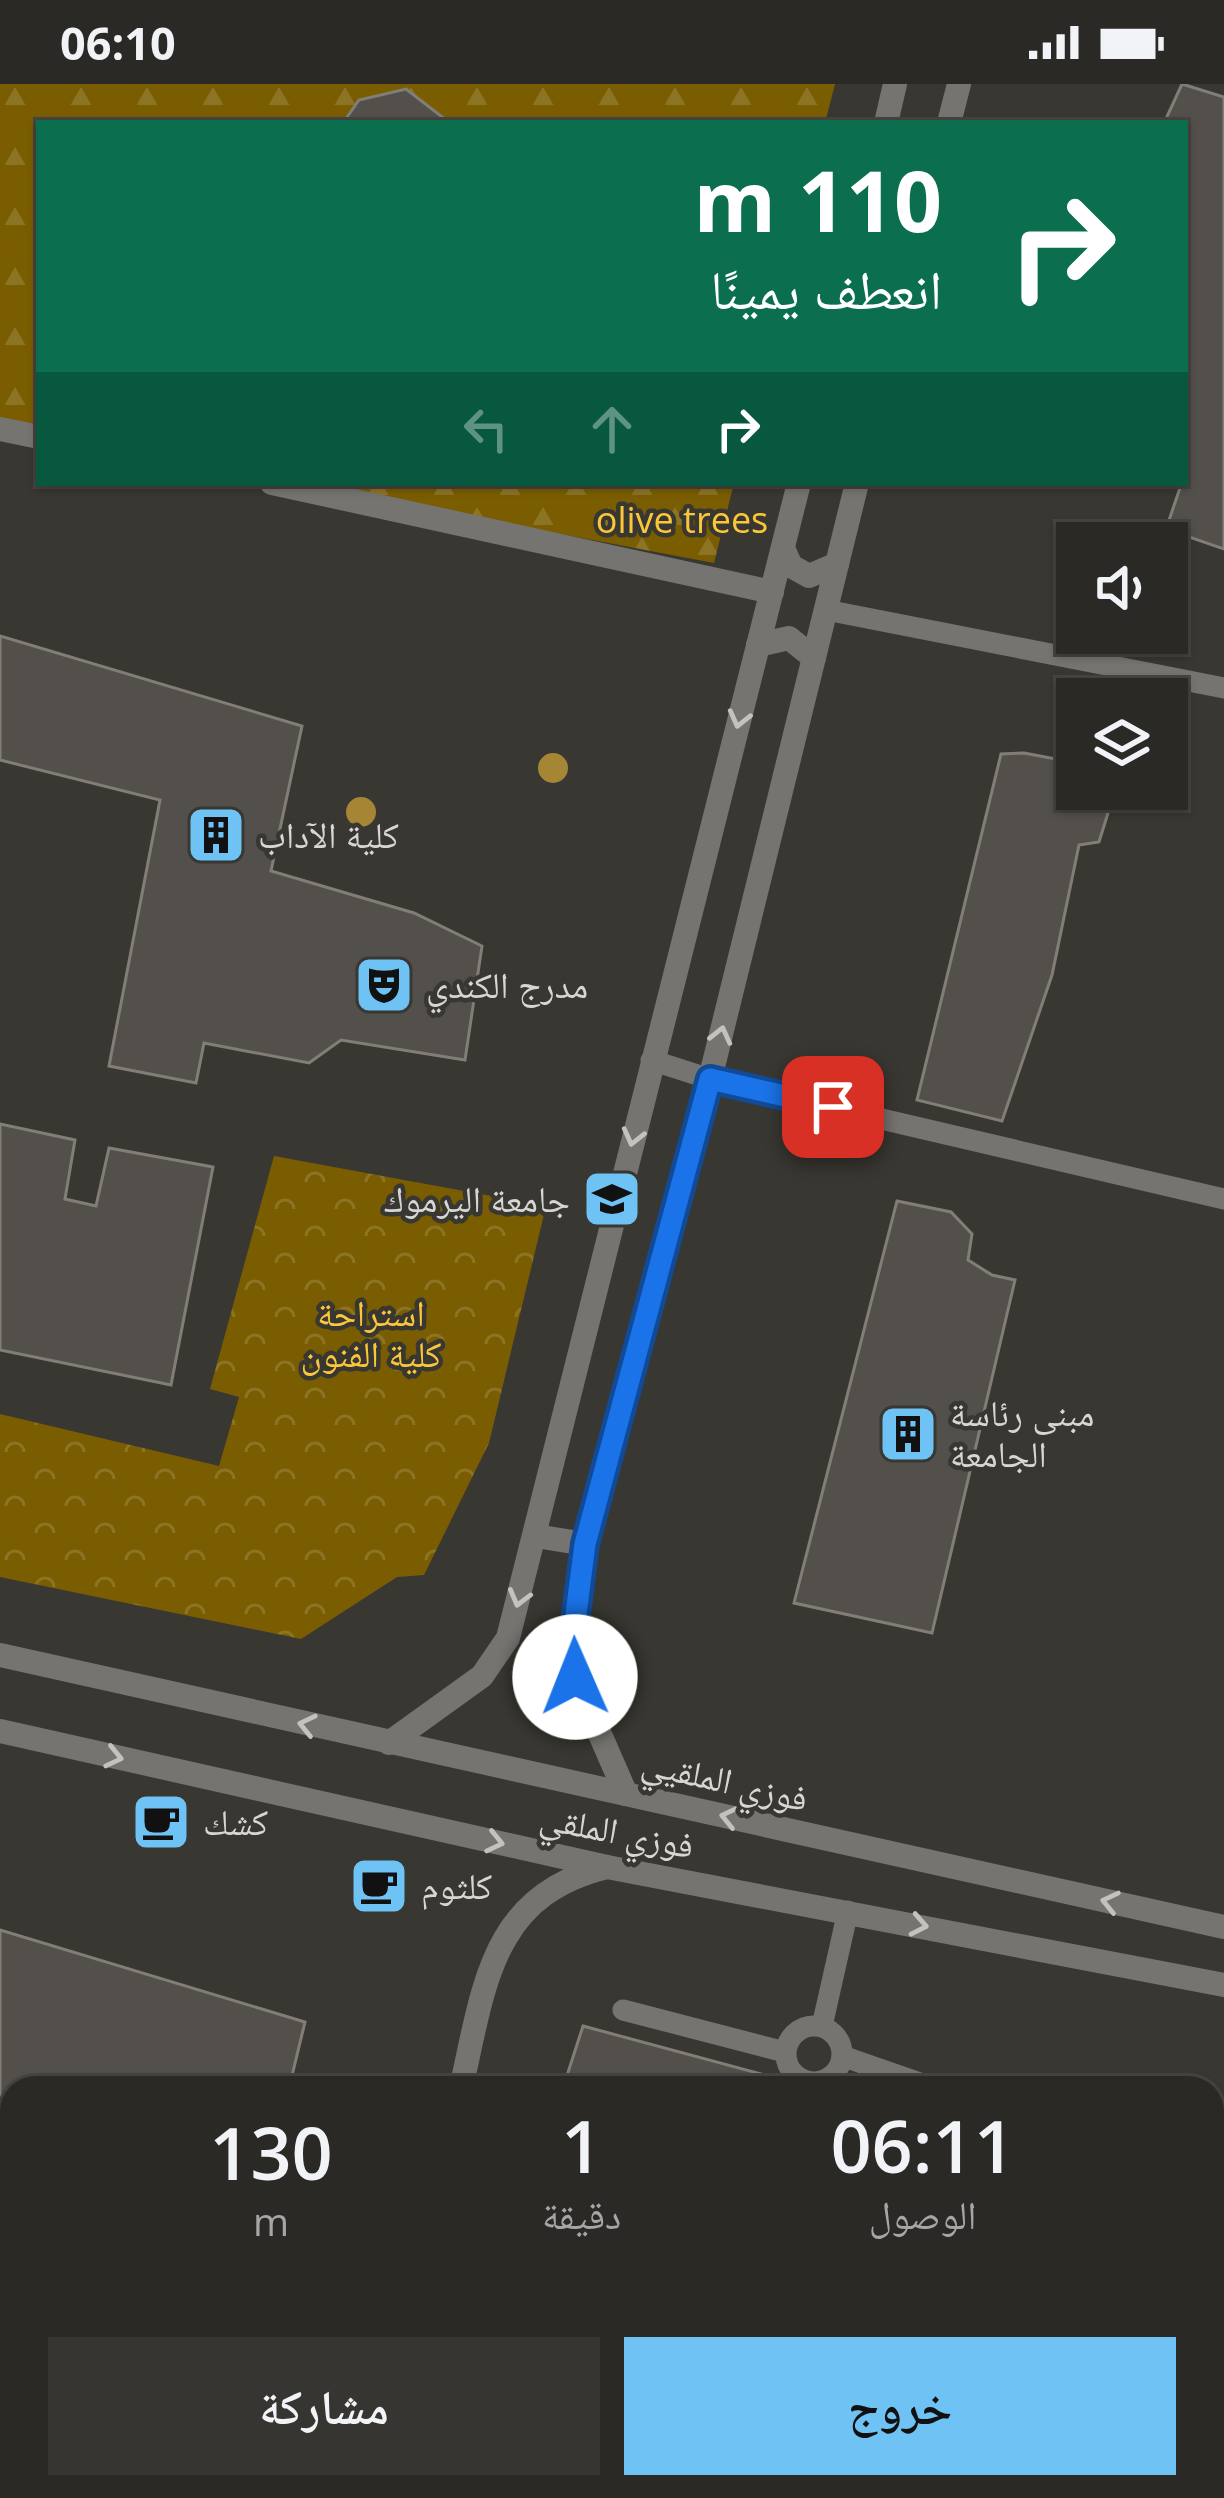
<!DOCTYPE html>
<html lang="ar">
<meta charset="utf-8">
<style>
:root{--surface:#2b2925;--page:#373532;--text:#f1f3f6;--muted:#a6a6a7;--line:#474542;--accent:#6fc2f4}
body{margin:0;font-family:"Open Sans","Noto Naskh Arabic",sans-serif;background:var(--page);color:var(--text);direction:rtl;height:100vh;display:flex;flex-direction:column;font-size:45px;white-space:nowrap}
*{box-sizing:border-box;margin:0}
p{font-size:39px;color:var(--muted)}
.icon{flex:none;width:66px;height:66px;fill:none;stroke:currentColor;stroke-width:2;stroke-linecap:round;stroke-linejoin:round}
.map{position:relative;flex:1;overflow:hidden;direction:ltr}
.panel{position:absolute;left:0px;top:1992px;width:1224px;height:423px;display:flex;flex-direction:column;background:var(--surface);border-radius:36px 36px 0 0;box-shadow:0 3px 9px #0004,0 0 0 3px var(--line);direction:rtl}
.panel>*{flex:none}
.top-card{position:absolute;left:36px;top:36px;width:1152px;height:366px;border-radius:0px;box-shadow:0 3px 9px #0004,0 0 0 3px var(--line);direction:rtl;background:#0b6e4f;color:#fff;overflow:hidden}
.controls{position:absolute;left:1056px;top:438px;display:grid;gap:24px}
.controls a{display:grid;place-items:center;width:132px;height:132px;border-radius:0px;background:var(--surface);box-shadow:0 3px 9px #0004,0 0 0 3px var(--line);font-size:60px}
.pin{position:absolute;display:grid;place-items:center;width:102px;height:102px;color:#fff;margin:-51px;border-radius:24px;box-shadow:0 6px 18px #0006}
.me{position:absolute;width:132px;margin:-66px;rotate:359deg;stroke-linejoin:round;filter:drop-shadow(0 0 9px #0008)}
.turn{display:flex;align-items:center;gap:42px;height:252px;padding:0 48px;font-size:54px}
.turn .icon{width:156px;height:156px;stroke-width:2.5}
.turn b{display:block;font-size:84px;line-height:102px}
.lanes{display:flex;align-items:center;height:114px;padding:0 48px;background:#0003;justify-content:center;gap:60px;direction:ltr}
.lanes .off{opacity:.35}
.eta{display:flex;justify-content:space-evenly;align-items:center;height:204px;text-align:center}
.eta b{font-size:72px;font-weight:600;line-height:84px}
.primary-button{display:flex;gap:24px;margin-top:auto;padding:24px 48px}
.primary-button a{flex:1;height:138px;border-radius:0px;background:var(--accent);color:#111;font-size:48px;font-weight:600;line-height:138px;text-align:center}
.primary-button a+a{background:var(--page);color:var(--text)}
.status{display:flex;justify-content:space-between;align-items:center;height:84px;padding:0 60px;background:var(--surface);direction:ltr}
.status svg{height:33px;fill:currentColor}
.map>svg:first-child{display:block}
</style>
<div class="status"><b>06:10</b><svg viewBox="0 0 49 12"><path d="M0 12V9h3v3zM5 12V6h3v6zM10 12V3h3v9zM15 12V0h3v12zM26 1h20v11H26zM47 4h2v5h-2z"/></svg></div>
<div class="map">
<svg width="1224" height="2414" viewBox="0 0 1224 2414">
<defs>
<pattern id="forest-firs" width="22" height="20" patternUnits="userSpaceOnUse" patternTransform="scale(3)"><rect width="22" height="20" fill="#7a5d01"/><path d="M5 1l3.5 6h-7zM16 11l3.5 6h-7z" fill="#8c7425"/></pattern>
<pattern id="park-crowns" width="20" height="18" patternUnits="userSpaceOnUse" patternTransform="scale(3)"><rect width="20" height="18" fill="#7a5d01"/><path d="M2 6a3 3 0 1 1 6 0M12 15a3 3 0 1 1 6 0" fill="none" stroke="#8c7425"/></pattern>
</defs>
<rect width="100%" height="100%" fill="#393731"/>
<g fill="url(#forest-firs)">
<polygon points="0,0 835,0 825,39 39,39 39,351 0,344"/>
<polygon points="291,399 734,399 714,479"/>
</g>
<polygon fill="url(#park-crowns)" points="274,1072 546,1122 489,1359 424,1491 397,1493 301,1555 0,1493 0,1330 219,1382 239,1313 210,1305"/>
<g fill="#53504b" stroke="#807e77" stroke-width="3">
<polygon points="1182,0 1224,13 1224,465 1166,445 1180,404 1173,399 1185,399 1185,39 1164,39"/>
<polygon points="406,5 450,39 343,39 359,16"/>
<polygon points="0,552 302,642 271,787 414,829 482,862 465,976 341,956 309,979 204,959 196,999 109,982 160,716 0,676"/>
<polygon points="1024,669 1077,679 1077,705 1099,705 1113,713 1099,758 1079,761 1052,891 1002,1037 917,1016 1001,670"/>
<polygon points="0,1040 75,1056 65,1115 96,1122 109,1064 213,1083 171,1301 0,1266"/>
<polygon points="897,1117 951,1128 972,1150 968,1176 992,1191 1015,1196 932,1549 794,1519"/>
<polygon points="0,1846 305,1938 289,2004 12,2004 12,2044 0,2040"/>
<polygon points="583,1942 813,2004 563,2004"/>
<polygon points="1212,2019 1224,2021 1224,2414 1069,2414 1072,2403 1212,2403"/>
<polygon points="76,2403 292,2403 295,2404 293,2414 73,2414"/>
<polygon points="511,2403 582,2403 580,2414 509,2414"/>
</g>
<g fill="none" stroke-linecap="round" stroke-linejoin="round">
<g stroke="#757471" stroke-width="21">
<polyline points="826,526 1224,604"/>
<polyline points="651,976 710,995 1224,1115"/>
<polyline points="623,1926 785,1968"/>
<circle cx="814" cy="1970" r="28"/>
<polyline points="822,1942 848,1827"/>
<polyline points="842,1972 934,2004"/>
<polyline points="424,2414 426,2403"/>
</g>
<g stroke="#757471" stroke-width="24">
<polyline points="886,39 895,0"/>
<polyline points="949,39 959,0"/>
<polyline points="0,345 39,353"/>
<polyline points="272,399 772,508"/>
<polyline points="783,464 791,482 809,492 837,480"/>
<polyline points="758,561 789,554 814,574"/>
<polyline points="536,1452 585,1460"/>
<polyline points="389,1659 482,1592 508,1554 799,399"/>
<polyline points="626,1710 575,1593 573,1547 585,1460 710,995 857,399"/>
<path d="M461 2004C484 1904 490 1811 607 1783"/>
<polyline points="362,2414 365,2403"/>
</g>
<g stroke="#757471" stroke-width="24">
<polyline points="0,1571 1224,1843"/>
<polyline points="0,1647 607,1783 1224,1901"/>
</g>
</g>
<g fill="#a48635">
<circle cx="553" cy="684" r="15"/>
<circle cx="361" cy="728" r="15"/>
</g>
<defs><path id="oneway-chevron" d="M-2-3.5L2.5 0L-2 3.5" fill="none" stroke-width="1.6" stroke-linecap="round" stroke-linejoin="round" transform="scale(3)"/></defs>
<g stroke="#c4c2bf">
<use href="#oneway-chevron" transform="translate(739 635) rotate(104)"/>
<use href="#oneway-chevron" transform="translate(721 951) rotate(-76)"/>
<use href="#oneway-chevron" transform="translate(633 1053) rotate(104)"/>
<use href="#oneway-chevron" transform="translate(519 1514) rotate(105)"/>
<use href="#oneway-chevron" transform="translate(307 1641) rotate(-167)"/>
<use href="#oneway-chevron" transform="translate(114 1673) rotate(13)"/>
<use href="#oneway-chevron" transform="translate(729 1733) rotate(-167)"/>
<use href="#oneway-chevron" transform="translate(495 1758) rotate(13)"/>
<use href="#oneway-chevron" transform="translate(1110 1818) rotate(-167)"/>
<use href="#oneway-chevron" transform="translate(919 1841) rotate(11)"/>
</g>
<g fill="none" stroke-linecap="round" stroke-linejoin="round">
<g stroke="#114b97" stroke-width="30">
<polyline id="route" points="575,1593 571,1569 585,1460 710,995 833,1023"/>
</g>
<use href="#route" stroke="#1a73e8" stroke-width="21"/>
</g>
<defs>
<g id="building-square" transform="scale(3)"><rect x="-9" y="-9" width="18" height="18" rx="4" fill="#6fc2f4" stroke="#393731"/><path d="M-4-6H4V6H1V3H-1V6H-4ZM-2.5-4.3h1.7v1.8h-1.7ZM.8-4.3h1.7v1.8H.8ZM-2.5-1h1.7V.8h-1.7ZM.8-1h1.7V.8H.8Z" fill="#111"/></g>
<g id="theatre-square" transform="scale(3)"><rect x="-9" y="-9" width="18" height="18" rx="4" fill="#6fc2f4" stroke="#393731"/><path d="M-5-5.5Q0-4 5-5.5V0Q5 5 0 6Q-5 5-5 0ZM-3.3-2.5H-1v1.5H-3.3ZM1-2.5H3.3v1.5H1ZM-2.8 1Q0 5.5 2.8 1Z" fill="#111"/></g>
<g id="university-square" transform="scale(3)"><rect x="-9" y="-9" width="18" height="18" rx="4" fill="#6fc2f4" stroke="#393731"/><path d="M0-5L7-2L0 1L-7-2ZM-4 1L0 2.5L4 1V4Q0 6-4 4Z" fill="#111"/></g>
<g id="cafe-square" transform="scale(3)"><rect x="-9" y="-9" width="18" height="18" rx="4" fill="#6fc2f4" stroke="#393731"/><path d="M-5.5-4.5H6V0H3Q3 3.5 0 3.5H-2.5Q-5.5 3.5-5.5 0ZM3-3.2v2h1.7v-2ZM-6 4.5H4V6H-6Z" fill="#111"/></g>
</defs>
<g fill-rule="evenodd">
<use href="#building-square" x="216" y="751"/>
<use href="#theatre-square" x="384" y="901"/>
<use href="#university-square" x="612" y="1115"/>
<use href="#building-square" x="908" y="1350"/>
<use href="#cafe-square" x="161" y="1738"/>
<use href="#cafe-square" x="379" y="1802"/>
</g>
<g text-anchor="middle" stroke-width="9" stroke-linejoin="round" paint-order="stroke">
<g font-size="36" fill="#fbc739" stroke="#393731">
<text x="682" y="449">olive trees</text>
<text x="371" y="1242">استراحة<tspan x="371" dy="41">كلية الفنون</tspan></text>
</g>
<g font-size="36" fill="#d8d6d3" stroke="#393731" text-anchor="start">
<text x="258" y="764">كلية الآداب</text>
<text x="426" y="914">مدرج الكندي</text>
<text x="570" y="1128" text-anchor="end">جامعة اليرموك</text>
<text x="950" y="1342">مبنى رئاسة<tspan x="950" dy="41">الجامعة</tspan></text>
<text x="203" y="1751">كشك</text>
<text x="421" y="1815">كلثوم</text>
</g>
<g font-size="36" fill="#d8d6d3" stroke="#393731">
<text transform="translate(725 1696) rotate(13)" y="13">فوزي الملقيي</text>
<text transform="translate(617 1747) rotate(11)" y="13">فوزي الملقي</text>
</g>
</g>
</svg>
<div class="controls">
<a><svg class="icon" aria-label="sound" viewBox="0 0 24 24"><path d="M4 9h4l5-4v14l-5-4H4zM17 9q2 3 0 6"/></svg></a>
<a><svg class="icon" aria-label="layers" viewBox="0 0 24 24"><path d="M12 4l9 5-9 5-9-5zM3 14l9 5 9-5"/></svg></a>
</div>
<div class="pin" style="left:833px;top:1023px;background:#d93025"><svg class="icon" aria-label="arrive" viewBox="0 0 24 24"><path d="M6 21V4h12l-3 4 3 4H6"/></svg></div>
<svg class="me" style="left:575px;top:1593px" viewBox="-20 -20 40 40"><circle r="19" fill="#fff"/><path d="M0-13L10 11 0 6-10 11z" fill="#1a73e8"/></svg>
<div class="top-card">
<div class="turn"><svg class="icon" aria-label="right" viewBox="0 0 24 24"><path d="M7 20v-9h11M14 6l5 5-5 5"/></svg><div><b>110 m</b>انعطف يمينًا</div></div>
<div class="lanes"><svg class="icon off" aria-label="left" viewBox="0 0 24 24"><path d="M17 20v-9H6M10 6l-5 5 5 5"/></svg><svg class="icon off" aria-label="ahead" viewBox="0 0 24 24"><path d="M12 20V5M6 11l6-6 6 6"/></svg><svg class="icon" aria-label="right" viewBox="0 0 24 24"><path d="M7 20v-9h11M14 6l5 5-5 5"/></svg></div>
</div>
<section class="panel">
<div class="eta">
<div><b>06:11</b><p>الوصول</p></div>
<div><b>1</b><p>دقيقة</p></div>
<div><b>130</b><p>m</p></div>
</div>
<div class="primary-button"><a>خروج</a><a>مشاركة</a></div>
</section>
</div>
